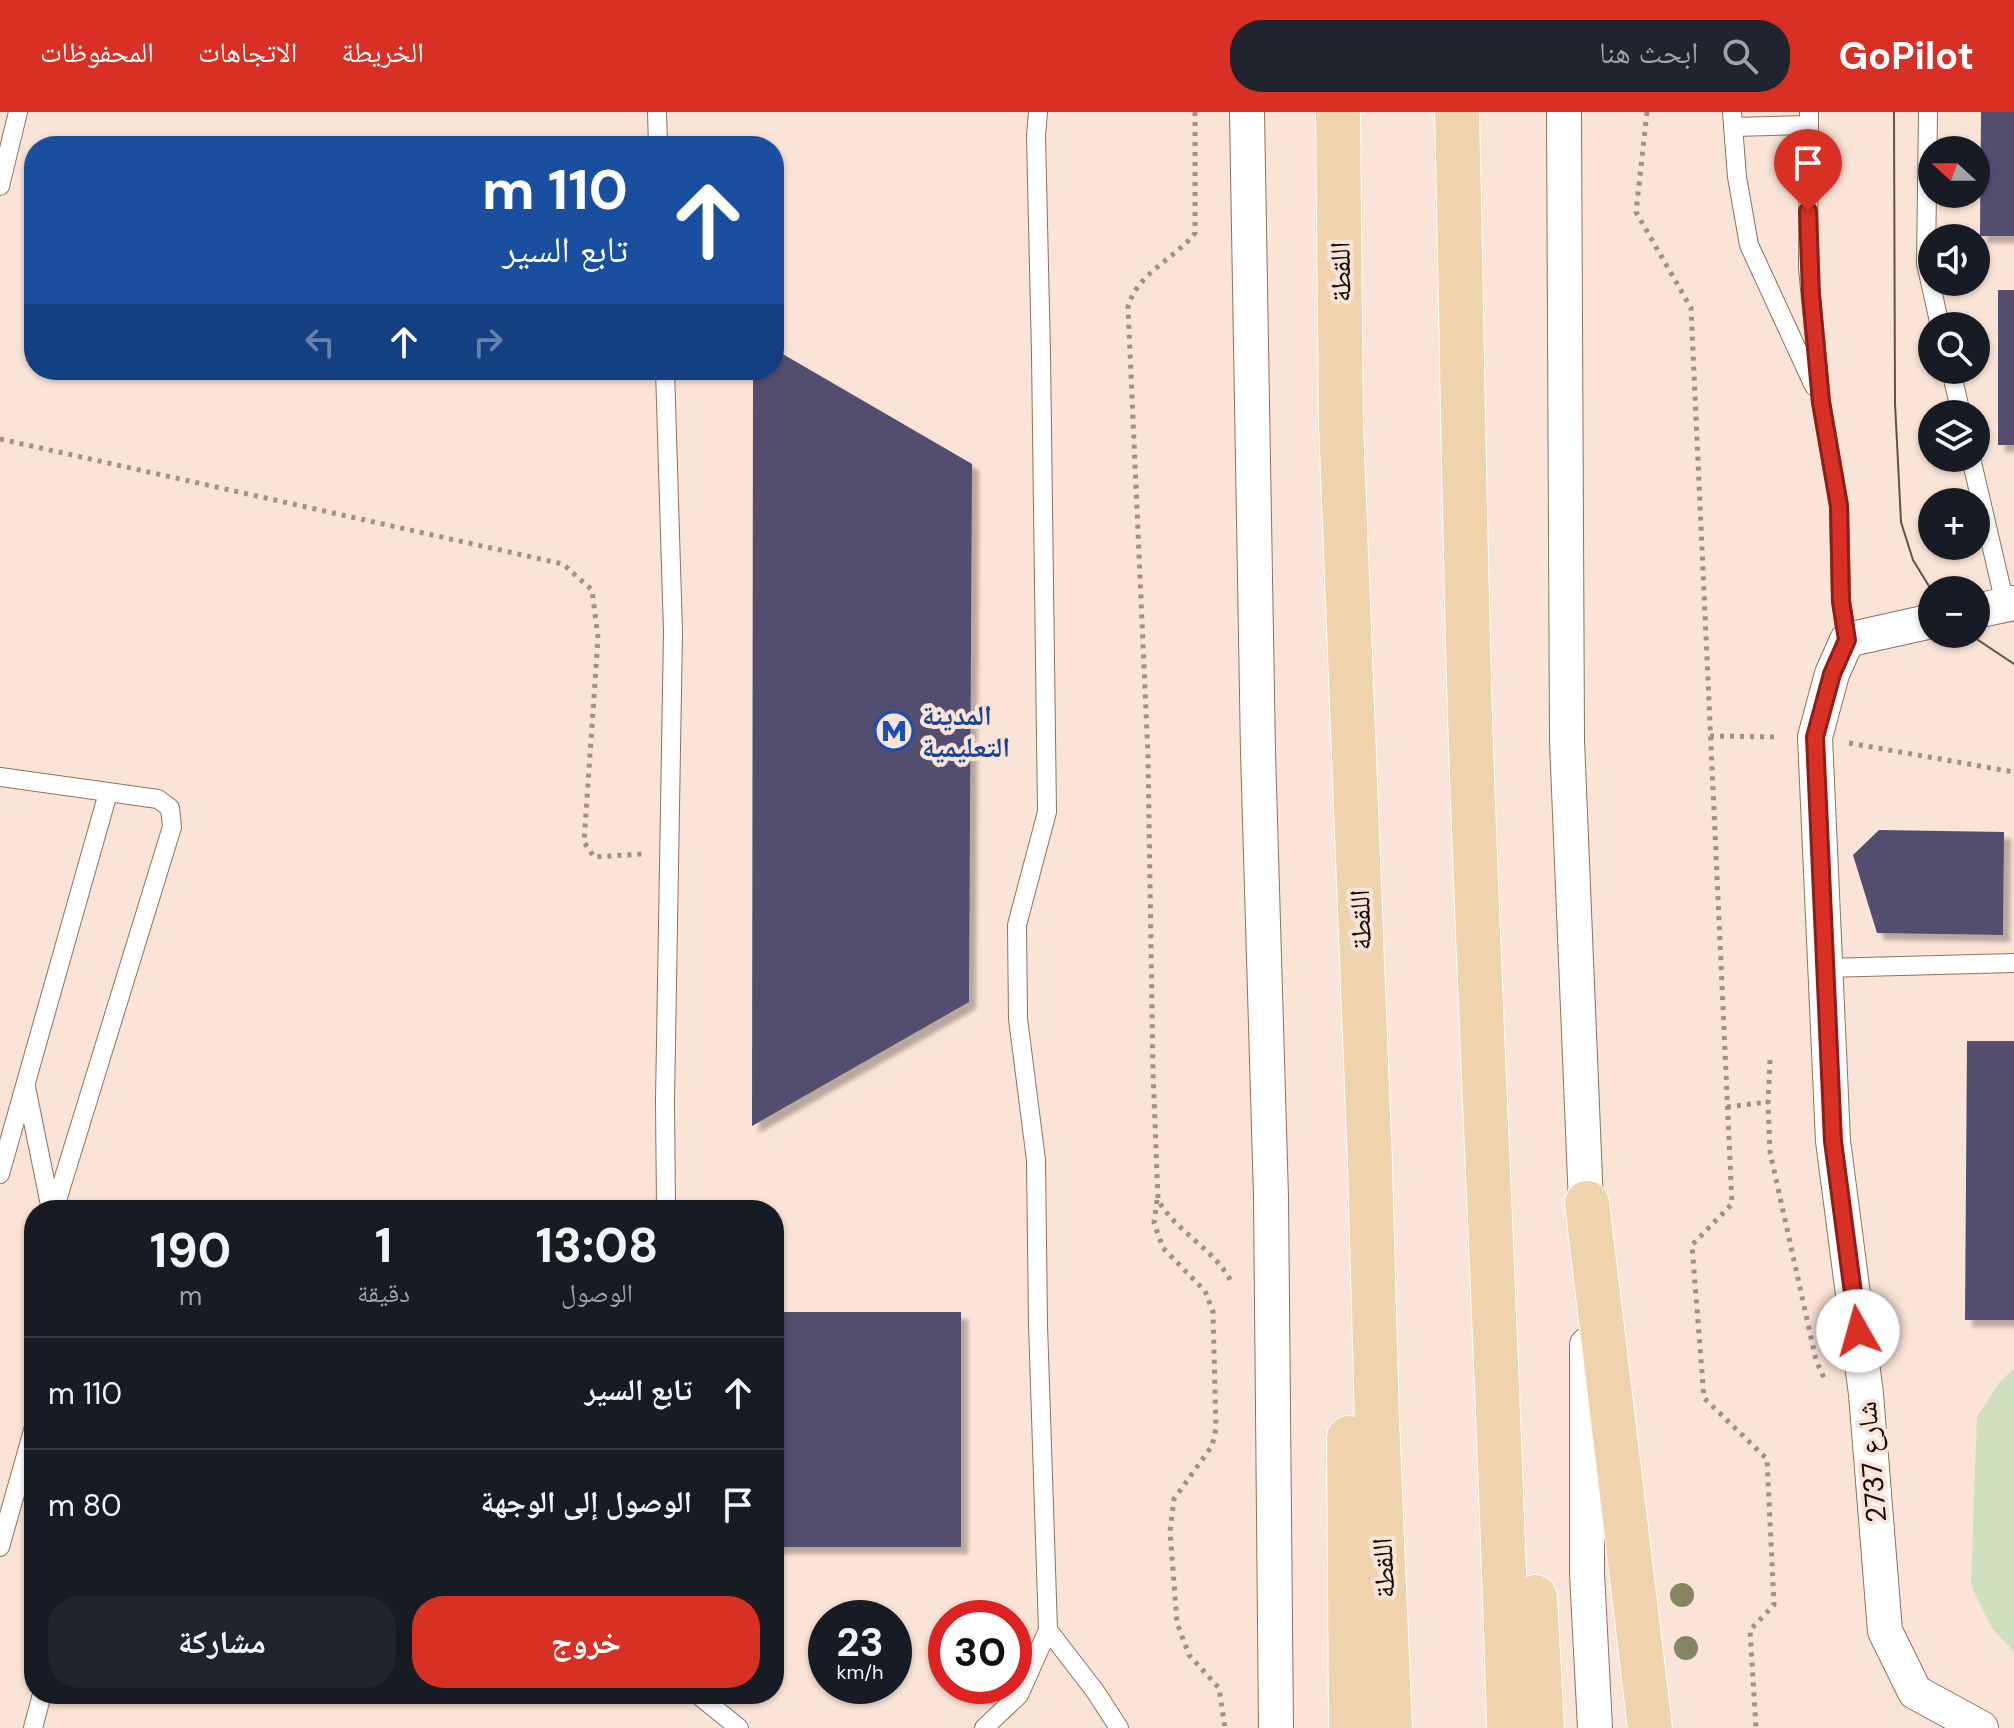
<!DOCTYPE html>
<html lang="ar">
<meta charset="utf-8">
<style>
:root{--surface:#171b24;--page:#20242c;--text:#f1f3f6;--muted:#9ea1a6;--line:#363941;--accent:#d93025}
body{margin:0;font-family:"DM Sans","Noto Naskh Arabic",sans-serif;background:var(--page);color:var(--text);direction:rtl;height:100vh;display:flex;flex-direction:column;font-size:30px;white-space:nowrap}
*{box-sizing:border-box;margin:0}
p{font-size:26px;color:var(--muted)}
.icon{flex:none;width:44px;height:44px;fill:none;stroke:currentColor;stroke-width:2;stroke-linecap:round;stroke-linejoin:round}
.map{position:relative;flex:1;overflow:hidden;direction:ltr}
.side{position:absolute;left:24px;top:1088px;width:760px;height:504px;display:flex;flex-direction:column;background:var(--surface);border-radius:32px;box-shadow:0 2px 6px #0004;direction:rtl}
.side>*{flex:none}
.top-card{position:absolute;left:24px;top:24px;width:760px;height:244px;border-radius:32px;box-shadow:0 2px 6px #0004;direction:rtl;background:#1a4fa0;color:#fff;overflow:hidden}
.needle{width:52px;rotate:291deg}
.buttons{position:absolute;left:1918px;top:24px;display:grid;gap:16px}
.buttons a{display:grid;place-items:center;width:72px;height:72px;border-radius:50%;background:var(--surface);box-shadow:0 2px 6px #0004;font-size:40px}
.speed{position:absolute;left:808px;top:1488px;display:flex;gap:16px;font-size:40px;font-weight:700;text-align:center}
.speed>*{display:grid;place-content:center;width:104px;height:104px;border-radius:50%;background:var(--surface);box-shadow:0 2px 6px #0004;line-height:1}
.speed small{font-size:20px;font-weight:400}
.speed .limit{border:12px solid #d22;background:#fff;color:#111}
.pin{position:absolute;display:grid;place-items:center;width:68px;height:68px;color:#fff;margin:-82px -34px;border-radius:50% 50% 50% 0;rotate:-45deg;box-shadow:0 0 8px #0007}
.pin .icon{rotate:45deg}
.me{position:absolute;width:88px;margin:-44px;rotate:353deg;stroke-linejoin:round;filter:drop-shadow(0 0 6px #0008)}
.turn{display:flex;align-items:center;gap:28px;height:168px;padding:0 24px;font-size:36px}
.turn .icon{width:104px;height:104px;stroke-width:2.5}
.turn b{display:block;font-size:56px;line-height:68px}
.lanes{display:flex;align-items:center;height:76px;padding:0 24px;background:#0003;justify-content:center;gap:40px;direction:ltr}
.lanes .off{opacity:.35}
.eta{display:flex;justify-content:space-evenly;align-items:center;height:136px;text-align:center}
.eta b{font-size:48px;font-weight:700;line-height:56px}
.button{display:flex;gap:16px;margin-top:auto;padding:16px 24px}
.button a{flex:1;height:92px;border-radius:32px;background:var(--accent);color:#fff;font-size:32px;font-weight:700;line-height:92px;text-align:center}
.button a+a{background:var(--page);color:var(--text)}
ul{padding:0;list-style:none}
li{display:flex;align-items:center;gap:24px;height:112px;padding:0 24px;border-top:2px solid var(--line)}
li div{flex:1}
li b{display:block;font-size:30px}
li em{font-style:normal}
header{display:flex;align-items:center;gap:48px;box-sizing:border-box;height:112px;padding:0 40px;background:var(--accent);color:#fff}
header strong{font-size:38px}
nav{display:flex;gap:44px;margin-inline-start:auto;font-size:28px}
.search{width:560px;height:72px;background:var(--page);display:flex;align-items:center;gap:20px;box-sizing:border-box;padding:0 28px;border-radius:32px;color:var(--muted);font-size:30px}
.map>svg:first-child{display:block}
</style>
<header>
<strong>GoPilot</strong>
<div class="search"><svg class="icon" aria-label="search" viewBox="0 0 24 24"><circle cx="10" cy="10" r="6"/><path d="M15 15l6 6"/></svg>ابحث هنا</div>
<nav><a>الخريطة</a><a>الاتجاهات</a><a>المحفوظات</a></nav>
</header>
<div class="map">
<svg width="2014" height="1616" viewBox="0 0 2014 1616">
<defs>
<filter id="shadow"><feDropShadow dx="7" dy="7" stdDeviation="2" flood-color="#0004"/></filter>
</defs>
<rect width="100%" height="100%" fill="#fae4d7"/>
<polygon fill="#cddfbc" points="2014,1256 2014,1540 1992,1516 1971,1473 1977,1305 1999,1271"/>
<g fill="#524e6f" filter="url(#shadow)">
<polygon points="1981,0 2014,0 2014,124 1980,124"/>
<rect x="1998" y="178" width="16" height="155"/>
<polygon points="774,237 972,352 969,890 752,1014 753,258 774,258"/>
<polygon points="1879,718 2004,720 2003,823 1877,821 1853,743"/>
<polygon points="1967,929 2014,929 2014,1208 1965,1208"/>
<rect x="774" y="1200" width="187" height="235"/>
</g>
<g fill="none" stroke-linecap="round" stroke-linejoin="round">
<g stroke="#90715d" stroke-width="20">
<g id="service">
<polyline points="657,0 658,34"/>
<polyline points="1732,0 1737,65 1749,133 1814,274"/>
<polyline points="1809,0 1808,156 1821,290 1839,394 1841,489 1847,528"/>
<polyline points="1928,0 1926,151 1940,214"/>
<polyline points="1733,15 1808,13"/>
<polyline points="0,74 18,0"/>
<polyline points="665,258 673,520 665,988 666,1098"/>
<polyline points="1951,258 1961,302"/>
<polyline points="1971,346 2005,492"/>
<polyline points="0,665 158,687 170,696 172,715 54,1098"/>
<polyline points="1825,856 2014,851"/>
<polyline points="26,975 51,1098"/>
<polyline points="0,1062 108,681"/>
<polyline points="0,1435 34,1315"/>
<polyline points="1048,1518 1095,1579 1119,1616"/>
<polyline points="697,1582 739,1616"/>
<polyline points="33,1616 42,1582"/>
<polyline points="984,1616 1019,1583 1048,1518 1038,1212 1036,1048 1018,907 1017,813 1047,700 1041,242 1036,24 1038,0"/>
</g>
</g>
<g stroke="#90715d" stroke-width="36">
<g id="minor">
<polyline points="1247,0 1258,640 1271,1085 1276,1616"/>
<polyline points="1564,0 1567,629 1587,1116"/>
<polyline points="1976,499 2014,491"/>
<polyline points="1932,509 1847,528 1832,562 1815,625 1833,1029 1866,1282 1885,1519 1915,1580 1981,1616"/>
<polyline points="1587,1233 1587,1461 1595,1616"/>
</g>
</g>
<g stroke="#fff" stroke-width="46">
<g id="primary">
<polyline points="1338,0 1341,312 1370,1053 1377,1308 1390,1616"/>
<path d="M1457 0C1462 211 1464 422 1471 634 1482 961 1500 1288 1509 1616"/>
<polyline points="1587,1091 1650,1616"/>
<polyline points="1349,1326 1351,1616"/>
<polyline points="1535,1485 1542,1616"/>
</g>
</g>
<g stroke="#a29085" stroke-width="5" stroke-dasharray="4 6" stroke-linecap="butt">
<path d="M1195 0V121C1175 147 1137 161 1128 195L1148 644 1153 960 1158 1088C1177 1121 1215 1137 1232 1171"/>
<polyline points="1647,0 1636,100 1691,196 1732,1092 1692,1133 1704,1286 1767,1347 1774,1493 1750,1518 1756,1616"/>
<polyline points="0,327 563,452 592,478 598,526 584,730 594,745 643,742"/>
<polyline points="1710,624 1780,625"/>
<polyline points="1849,631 2014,660"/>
<polyline points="1770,948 1768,990 1770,1040 1816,1248 1824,1266"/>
<polyline points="1727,995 1768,990"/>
<polyline points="1157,1088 1154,1111 1163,1136 1205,1179 1213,1200 1216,1316 1212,1334 1174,1387 1170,1419 1177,1511 1189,1543 1219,1576 1225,1616"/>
</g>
<use href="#service" stroke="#fff" stroke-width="18"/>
<use href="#minor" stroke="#fff" stroke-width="34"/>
<use href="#primary" stroke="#efd3ad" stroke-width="44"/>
<g stroke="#605149" stroke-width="2">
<polyline points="1894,0 1895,291 1901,410 1913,448 1932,479"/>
<polyline points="1969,522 2014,552"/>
</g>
</g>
<g fill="#858762">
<circle cx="1682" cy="1483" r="12"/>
<circle cx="1686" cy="1536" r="12"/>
</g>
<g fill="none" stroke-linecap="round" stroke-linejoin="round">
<g stroke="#8d1f18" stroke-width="20">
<polyline id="route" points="1808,99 1811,182 1821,290 1839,394 1841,489 1847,528 1832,562 1815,625 1833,1029 1858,1219"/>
</g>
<use href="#route" stroke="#d93025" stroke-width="14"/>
</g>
<defs>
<g id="metro-ring" transform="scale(2)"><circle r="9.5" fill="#fae4d7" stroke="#1a4fb4" stroke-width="1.5"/><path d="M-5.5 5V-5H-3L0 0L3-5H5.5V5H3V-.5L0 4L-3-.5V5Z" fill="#1a4fb4"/></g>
</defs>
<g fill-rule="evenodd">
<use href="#metro-ring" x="894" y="619"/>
</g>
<g text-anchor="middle" stroke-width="8" stroke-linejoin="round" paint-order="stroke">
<g font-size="28" fill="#160a04" stroke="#fae4d7">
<text transform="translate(1340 160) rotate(-91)" y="10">اللقطة</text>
<text transform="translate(1360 808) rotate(-92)" y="10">اللقطة</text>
<text transform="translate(1871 1350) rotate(-95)" y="10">شارع 2737</text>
<text transform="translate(1383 1456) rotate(-93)" y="10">اللقطة</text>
</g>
<g font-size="28" font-weight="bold" fill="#164399" stroke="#fae4d7" text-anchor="start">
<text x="922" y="613">المدينة<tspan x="922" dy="32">التعليمية</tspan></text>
</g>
</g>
</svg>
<div class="buttons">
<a><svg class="needle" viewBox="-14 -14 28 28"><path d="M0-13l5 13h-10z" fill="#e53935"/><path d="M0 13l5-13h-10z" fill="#9ea1a6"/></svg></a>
<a><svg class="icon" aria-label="sound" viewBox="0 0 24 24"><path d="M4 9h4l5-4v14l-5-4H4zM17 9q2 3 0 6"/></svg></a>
<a><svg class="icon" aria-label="search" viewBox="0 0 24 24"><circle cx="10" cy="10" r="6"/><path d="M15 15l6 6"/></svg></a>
<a><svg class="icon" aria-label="layers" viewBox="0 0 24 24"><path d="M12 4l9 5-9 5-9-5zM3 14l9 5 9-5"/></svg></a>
<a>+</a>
<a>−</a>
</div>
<div class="speed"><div>23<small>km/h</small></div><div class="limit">30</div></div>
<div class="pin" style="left:1808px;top:99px;background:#d93025"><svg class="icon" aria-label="arrive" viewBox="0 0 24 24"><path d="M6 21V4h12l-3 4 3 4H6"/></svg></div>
<svg class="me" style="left:1858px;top:1219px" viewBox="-20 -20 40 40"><circle r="19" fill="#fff"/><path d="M0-13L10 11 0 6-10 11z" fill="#d93025"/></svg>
<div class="top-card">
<div class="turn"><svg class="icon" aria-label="ahead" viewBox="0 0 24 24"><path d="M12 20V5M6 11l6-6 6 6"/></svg><div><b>110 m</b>تابع السير</div></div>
<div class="lanes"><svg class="icon off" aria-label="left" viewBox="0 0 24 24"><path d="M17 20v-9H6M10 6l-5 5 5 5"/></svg><svg class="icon" aria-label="ahead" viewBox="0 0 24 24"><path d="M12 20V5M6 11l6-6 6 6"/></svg><svg class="icon off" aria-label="right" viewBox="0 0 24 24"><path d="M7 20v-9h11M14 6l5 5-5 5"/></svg></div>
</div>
<section class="side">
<div class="eta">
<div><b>13:08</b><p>الوصول</p></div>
<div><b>1</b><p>دقيقة</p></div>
<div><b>190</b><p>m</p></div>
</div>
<ul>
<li><svg class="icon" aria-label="ahead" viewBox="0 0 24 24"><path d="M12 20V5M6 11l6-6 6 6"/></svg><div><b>تابع السير</b></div><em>110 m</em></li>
<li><svg class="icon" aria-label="arrive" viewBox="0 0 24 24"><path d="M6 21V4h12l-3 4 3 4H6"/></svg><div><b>الوصول إلى الوجهة</b></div><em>80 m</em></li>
</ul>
<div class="button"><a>خروج</a><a>مشاركة</a></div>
</section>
</div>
